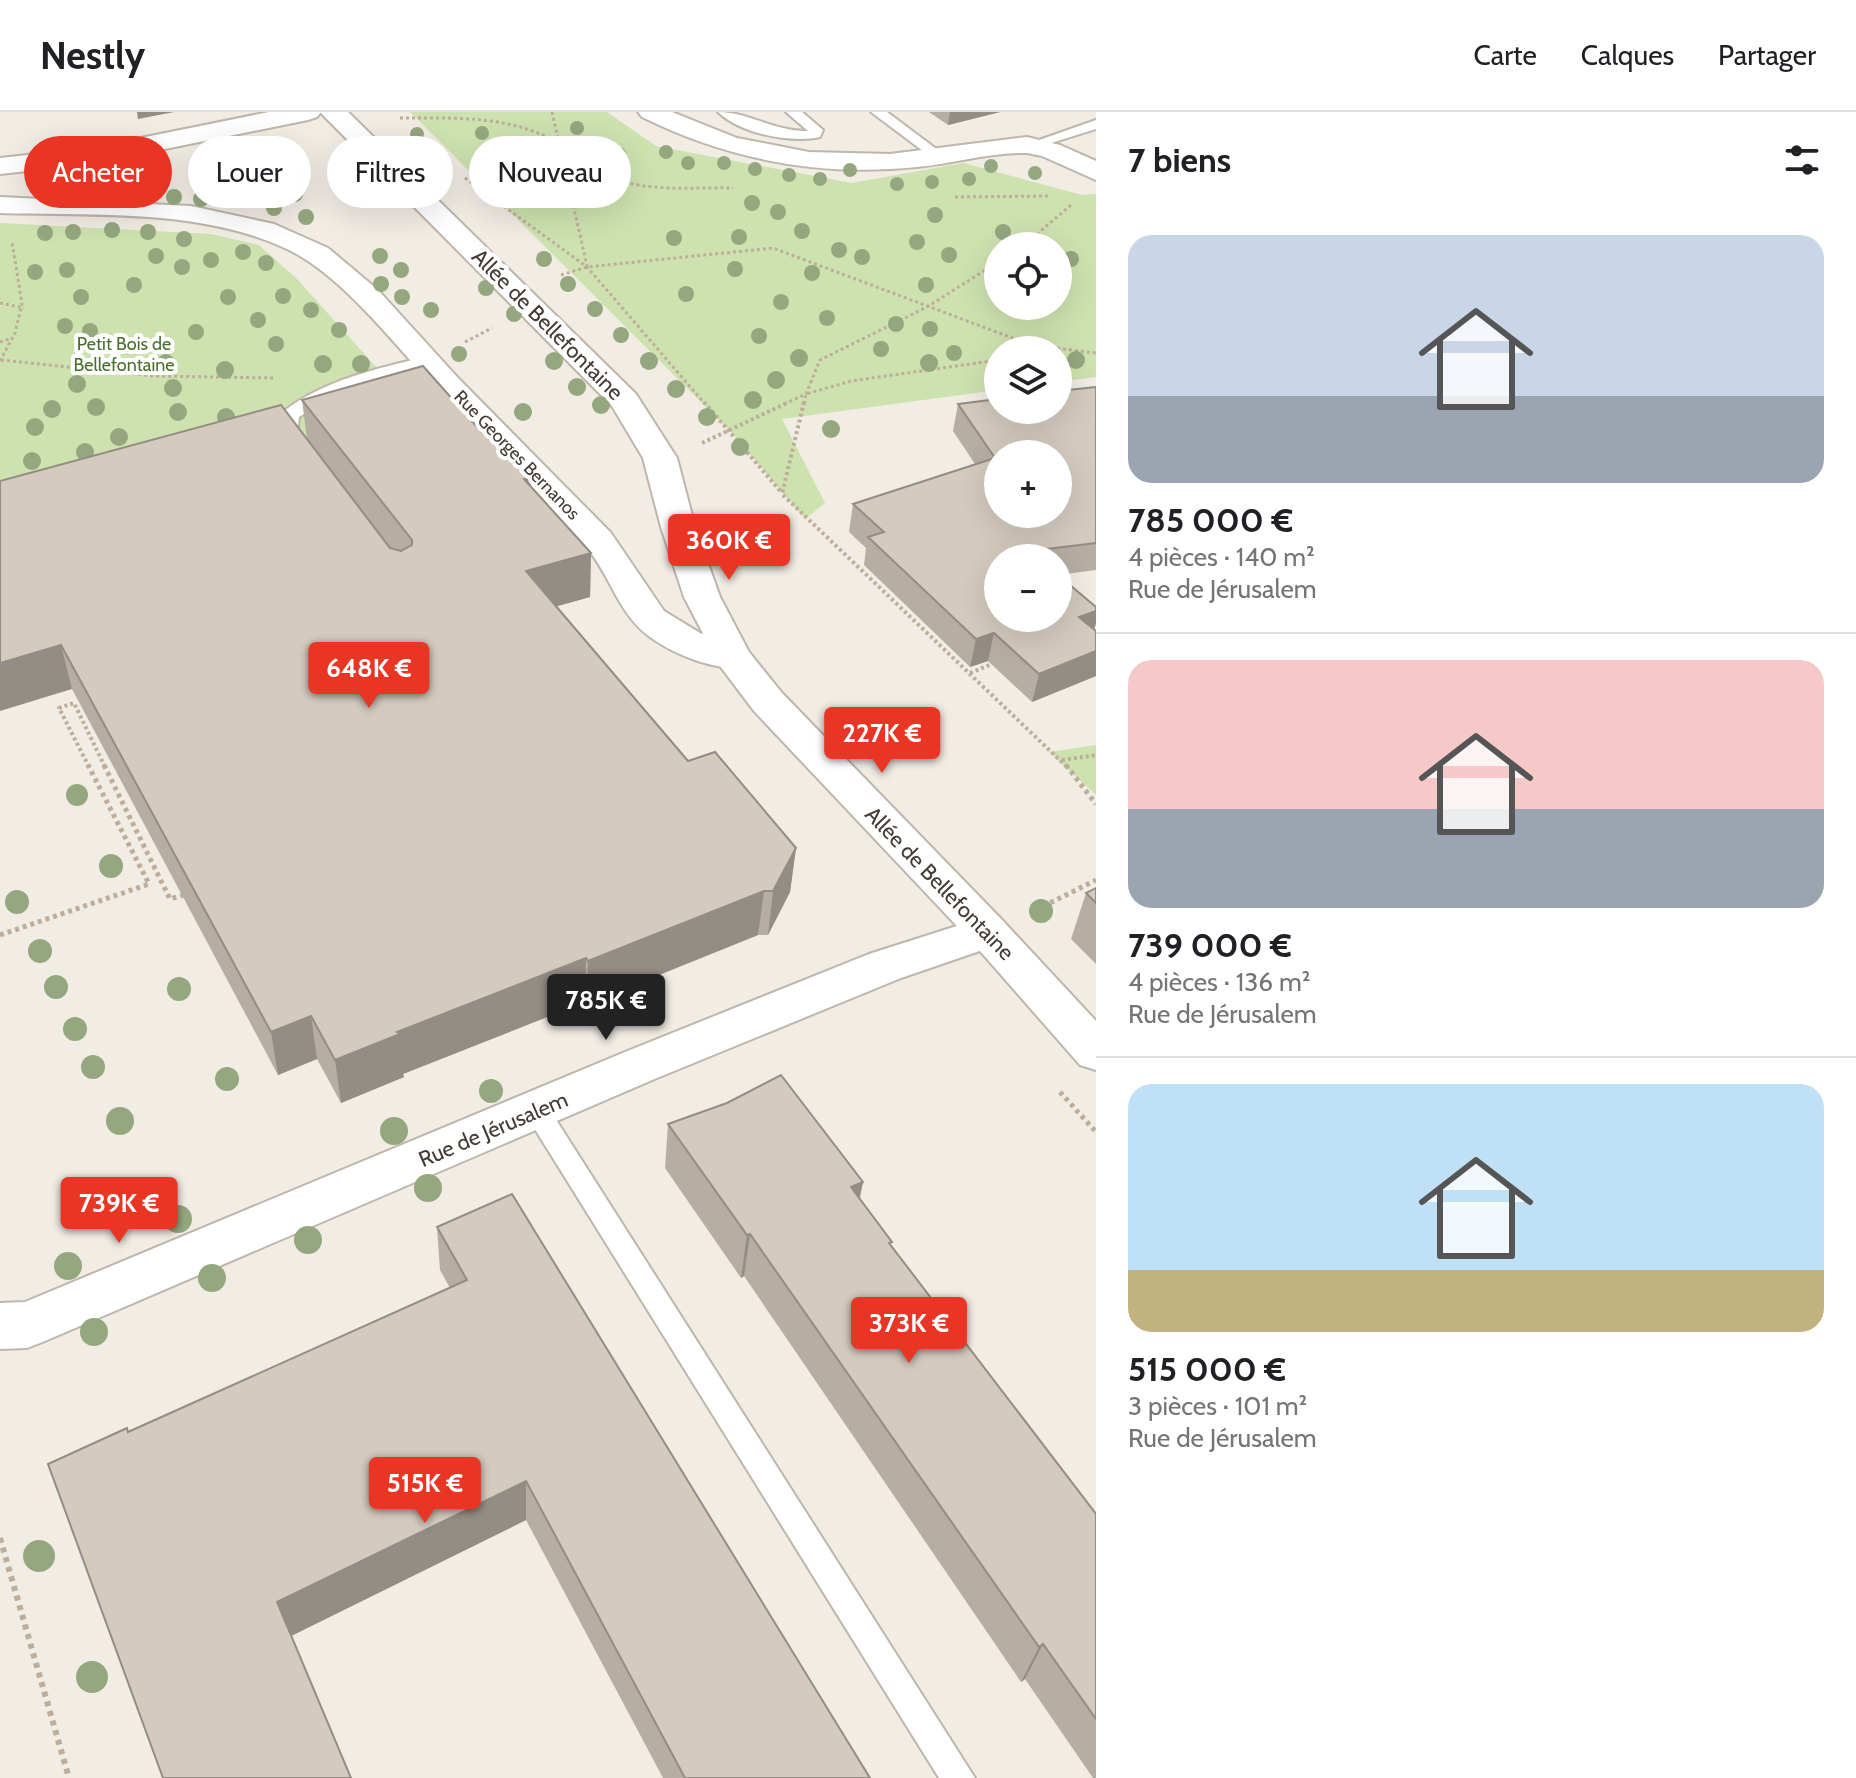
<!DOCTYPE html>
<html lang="fr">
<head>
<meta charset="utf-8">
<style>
  body { margin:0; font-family:Cabin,sans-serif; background:#f6f6f6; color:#202124; height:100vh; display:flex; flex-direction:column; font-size:30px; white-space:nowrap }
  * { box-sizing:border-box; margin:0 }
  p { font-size:26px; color:#757577 }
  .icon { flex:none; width:44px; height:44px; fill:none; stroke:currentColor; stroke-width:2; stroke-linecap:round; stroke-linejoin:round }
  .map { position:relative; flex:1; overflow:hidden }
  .panel { display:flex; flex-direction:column; background:#fff; width:760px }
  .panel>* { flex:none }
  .top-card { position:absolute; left:24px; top:24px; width:760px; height:72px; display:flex; gap:16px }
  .controls { position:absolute; left:984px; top:120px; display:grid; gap:16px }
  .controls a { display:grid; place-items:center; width:88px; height:88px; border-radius:50%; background:#fff; box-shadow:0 8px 32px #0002; font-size:40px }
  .price { position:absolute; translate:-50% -68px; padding:0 18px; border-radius:8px; background:#e93523; color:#fff; font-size:26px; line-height:52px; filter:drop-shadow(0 2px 4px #0008) }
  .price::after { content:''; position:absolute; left:50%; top:48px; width:24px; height:18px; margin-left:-12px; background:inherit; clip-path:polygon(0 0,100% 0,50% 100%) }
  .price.active { background:#222; color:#fff }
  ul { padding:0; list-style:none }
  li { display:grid; align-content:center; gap:16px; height:424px; padding:0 32px }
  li+li { border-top:2px solid #e0e0e0 }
  li span { display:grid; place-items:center; height:248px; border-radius:24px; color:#555 }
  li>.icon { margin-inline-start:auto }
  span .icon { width:144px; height:144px; fill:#fffc; stroke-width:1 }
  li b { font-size:34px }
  h2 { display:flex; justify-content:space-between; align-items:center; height:96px; padding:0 32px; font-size:34px }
  .pill { padding:0 28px; border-radius:36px; background:#fff; box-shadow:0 8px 32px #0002; font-size:28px; line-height:72px }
  .pill.active { background:#e93523; color:#fff }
  header { display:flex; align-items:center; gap:48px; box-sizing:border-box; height:112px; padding:0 40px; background:#fff; border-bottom:2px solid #e0e0e0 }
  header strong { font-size:38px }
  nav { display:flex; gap:44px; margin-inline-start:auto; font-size:28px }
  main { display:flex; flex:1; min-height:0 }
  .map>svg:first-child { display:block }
  .green { fill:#cee2b0; fill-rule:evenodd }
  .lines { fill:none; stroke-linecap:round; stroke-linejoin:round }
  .service-casing { stroke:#beb6ab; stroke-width:4 }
  .minor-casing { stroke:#beb6ab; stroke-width:4 }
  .tertiary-casing { stroke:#beb6ab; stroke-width:4 }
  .path-far3 { stroke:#bcae9a; stroke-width:3; stroke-dasharray:3 3; stroke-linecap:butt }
  .path-far2 { stroke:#bcae9a; stroke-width:4; stroke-dasharray:3 3; stroke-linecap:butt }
  .path-far1 { stroke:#bcae9a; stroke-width:5; stroke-dasharray:4 4; stroke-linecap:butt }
  .path { stroke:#bcae9a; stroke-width:6; stroke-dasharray:5 5; stroke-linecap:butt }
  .service { fill:#fff; fill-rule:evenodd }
  .minor { fill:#fff; fill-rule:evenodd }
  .tertiary { fill:#fff; fill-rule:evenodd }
  .tree { fill:#95a77f }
  .wall { fill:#b6aea3 }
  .shaded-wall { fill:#948d85 }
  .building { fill:#d4cabe; stroke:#948d85; stroke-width:2; fill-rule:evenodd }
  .labels { text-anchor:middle; stroke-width:8; stroke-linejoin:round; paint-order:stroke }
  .far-park-label { font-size:18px; fill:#4a6f2d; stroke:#fff }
  .far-street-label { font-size:18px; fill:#423c35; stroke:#fff }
  .street-label { font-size:22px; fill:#423c35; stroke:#fff }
</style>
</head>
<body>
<header>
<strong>Nestly</strong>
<nav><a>Carte</a><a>Calques</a><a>Partager</a></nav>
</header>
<main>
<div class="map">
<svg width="1096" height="1666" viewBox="0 0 1096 1666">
  <rect width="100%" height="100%" fill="#f1ece4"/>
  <!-- green -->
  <g class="green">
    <path d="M410,0H607L656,34L852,71L963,51L1082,83L1096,82V265L1058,270V238H998V278L782,307L825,391L805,407L731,320ZM998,134H1058V194H998Z"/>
    <path d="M0,111L211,122L259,133L297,167L413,296L0,403Z"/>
    <path d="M1096,633V683L1049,640Z"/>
  </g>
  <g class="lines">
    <!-- service casing -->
    <g class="service-casing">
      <g id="service">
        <path d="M718,0C749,0 775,20 808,19L786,0H802L823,18L820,25L815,26C785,30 740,21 718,0Z"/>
        <path d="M871,0H887L947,45L945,48H935Z"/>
        <path d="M1096,8V17L1032,37L1025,33Z"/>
        <path d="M425,245L434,250L431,254L343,279L299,305L297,322L306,335L303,339H291L279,322L284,299C325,268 375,257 425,245Z"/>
        <path d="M537,989L546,992L975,1666H939L528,1006L524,999L528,992Z"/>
      </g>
    </g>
    <!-- minor casing -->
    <g class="minor-casing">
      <g id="minor">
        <path d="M269,0H321L317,5L308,8L91,52L0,62V46L91,36Z"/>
        <path d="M638,0H672L737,26L809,40L890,42L1027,25L1060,33L1096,49V68L1042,44L1027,41C990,40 953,52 917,55C820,65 729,48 642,5Z"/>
        <path d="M0,85L191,94L274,112L328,136L378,178L458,266L611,421L664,499L700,521L746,536L752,545L746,554C719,561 673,542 650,525C620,503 612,469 591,441C580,425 563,411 550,397C520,366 490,336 461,305C412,255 349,166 287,137C200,96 94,104 0,101Z"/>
        <path d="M988,804L1003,809L1010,820L1003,831L901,866L657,966L45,1229L27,1236L0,1237V1191L25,1190L625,940L869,842Z"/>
      </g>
    </g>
    <!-- tertiary casing -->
    <g class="tertiary-casing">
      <path id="tertiary" d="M320,0H348L636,282L677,346L695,415L720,485L749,540L782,581L1003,809L1096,909V958L1080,953L973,831L754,599L720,554L684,485L661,415L643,346L612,294Z"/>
    </g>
    <!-- path-far3 -->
    <g class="path-far3">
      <path d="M552,0L587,154"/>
      <path d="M400,6C453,6 507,3 555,29C577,41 594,60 618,68C654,80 695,75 733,76"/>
      <path d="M465,66L587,155L705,292"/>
      <path d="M955,85L1049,84"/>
      <path d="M1023,134L1071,93"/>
      <path d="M561,163L587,155L773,136L1031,233L1096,241"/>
      <path d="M0,191L24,196"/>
      <path d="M0,230L12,226"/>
      <path d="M465,230L492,216"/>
      <path d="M1,248L153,264L275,266"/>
      <path d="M0,249L15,221L22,192L12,130"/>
      <path d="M784,292L806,282L820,248L927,195L998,150"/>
      <path d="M804,292L806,282L851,269L998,248"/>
    </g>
    <!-- path-far2 -->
    <g class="path-far2">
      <path d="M704,290L782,381"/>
      <path d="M804,290L782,382L1067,655"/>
      <path d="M702,331L789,290"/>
      <path d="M970,561L992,552"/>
      <path d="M1062,648L1096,643"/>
      <path d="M89,655L59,596L74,591L105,655"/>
    </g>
    <!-- path-far1 -->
    <g class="path-far1">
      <path d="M104,653L170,787L187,782"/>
      <path d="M1066,653L1096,692"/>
      <path d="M1036,798L1096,768"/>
      <path d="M0,823L149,772L88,653"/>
      <path d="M1060,980L1096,1020"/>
    </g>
    <!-- path -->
    <path class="path" d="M0,1426L69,1666"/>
    <!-- service -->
    <use href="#service" class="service"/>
    <!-- minor -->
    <use href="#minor" class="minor"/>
    <!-- tertiary -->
    <use href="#tertiary" class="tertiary"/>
  </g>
  <!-- trees -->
  <g class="tree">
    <circle cx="577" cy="16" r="7"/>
    <circle cx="482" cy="21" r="7"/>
    <circle cx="417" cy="22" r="7"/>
    <circle cx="506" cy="35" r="7"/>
    <circle cx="568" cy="39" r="7"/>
    <circle cx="593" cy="39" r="7"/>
    <circle cx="666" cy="40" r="7"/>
    <circle cx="432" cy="41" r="7"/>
    <circle cx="354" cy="42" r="7"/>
    <circle cx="619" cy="42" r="7"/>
    <circle cx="688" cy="51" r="7"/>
    <circle cx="724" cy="51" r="7"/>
    <circle cx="991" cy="54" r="7"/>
    <circle cx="755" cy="57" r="7"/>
    <circle cx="282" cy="58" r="7"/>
    <circle cx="850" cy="58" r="7"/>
    <circle cx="1035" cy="61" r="7"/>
    <circle cx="376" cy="62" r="7"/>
    <circle cx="789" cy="63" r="7"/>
    <circle cx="154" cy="67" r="7"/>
    <circle cx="820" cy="67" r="7"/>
    <circle cx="969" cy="67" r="7"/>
    <circle cx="259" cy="70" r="7"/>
    <circle cx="932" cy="70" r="7"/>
    <circle cx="897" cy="72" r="7"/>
    <circle cx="295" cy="82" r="8"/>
    <circle cx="96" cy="83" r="8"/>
    <circle cx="130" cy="83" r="8"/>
    <circle cx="53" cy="84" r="8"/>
    <circle cx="174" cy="85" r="8"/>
    <circle cx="201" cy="87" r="8"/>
    <circle cx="227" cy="88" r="8"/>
    <circle cx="752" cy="91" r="8"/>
    <circle cx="274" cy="96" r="8"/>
    <circle cx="778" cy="100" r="8"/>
    <circle cx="935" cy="103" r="8"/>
    <circle cx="306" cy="105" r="8"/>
    <circle cx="112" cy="118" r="8"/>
    <circle cx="802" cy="119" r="8"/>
    <circle cx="73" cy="120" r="8"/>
    <circle cx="148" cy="120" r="8"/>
    <circle cx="1003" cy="120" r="8"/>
    <circle cx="45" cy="121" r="8"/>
    <circle cx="739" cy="125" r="8"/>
    <circle cx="674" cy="126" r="8"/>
    <circle cx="184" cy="127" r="8"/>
    <circle cx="917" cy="130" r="8"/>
    <circle cx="839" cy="138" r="8"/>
    <circle cx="243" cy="140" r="8"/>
    <circle cx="949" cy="143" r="8"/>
    <circle cx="156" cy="144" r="8"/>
    <circle cx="380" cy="144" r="8"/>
    <circle cx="862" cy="145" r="8"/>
    <circle cx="544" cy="147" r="8"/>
    <circle cx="1071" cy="147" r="8"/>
    <circle cx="211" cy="148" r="8"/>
    <circle cx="266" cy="151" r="8"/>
    <circle cx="182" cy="155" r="8"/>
    <circle cx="735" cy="157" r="8"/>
    <circle cx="67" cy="158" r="8"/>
    <circle cx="401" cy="158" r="8"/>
    <circle cx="35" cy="160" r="8"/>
    <circle cx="812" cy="161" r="8"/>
    <circle cx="381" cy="172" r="8"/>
    <circle cx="568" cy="172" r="8"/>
    <circle cx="134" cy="173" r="8"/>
    <circle cx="926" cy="173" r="8"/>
    <circle cx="486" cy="176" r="8"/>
    <circle cx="686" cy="182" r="8"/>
    <circle cx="283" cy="184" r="8"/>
    <circle cx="81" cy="185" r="8"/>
    <circle cx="228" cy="185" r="8"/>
    <circle cx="402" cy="185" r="8"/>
    <circle cx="781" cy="190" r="8"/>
    <circle cx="595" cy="197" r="8"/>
    <circle cx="311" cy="198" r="8"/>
    <circle cx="431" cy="198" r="8"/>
    <circle cx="514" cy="202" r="8"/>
    <circle cx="827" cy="206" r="8"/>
    <circle cx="258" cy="208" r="8"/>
    <circle cx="896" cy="212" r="8"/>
    <circle cx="65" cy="214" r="8"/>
    <circle cx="930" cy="217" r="8"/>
    <circle cx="339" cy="218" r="8"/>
    <circle cx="90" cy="219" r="8"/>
    <circle cx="196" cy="220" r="8"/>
    <circle cx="621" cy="223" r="8"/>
    <circle cx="759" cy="224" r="8"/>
    <circle cx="276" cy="232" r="8"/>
    <circle cx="881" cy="237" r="8"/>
    <circle cx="954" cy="241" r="8"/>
    <circle cx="459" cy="242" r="8"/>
    <circle cx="799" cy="246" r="9"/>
    <circle cx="1076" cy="248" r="9"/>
    <circle cx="554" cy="249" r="9"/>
    <circle cx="649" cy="249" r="9"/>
    <circle cx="166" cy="251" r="9"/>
    <circle cx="929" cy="251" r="9"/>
    <circle cx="323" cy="252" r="9"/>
    <circle cx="361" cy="252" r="9"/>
    <circle cx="225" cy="258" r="9"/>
    <circle cx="776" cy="268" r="9"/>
    <circle cx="77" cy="272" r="9"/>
    <circle cx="577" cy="275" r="9"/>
    <circle cx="173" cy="276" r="9"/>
    <circle cx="676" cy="277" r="9"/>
    <circle cx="753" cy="288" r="9"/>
    <circle cx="601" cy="293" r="9"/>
    <circle cx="96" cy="295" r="9"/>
    <circle cx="52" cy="297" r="9"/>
    <circle cx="178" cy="300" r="9"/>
    <circle cx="523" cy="300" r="9"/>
    <circle cx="226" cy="305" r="9"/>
    <circle cx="707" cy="305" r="9"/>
    <circle cx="35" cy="315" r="9"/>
    <circle cx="831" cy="317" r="9"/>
    <circle cx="119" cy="325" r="9"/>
    <circle cx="740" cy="335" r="9"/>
    <circle cx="85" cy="340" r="9"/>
    <circle cx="32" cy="349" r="9"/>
    <circle cx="77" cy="683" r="11"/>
    <circle cx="111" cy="754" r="12"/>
    <circle cx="17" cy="790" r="12"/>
    <circle cx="1041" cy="799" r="12"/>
    <circle cx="40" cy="839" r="12"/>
    <circle cx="56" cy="875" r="12"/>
    <circle cx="179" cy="877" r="12"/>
    <circle cx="75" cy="917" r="12"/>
    <circle cx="93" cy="955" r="12"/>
    <circle cx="227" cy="967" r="12"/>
    <circle cx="491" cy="979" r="12"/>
    <circle cx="120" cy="1009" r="14"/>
    <circle cx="394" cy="1019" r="14"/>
    <circle cx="428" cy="1076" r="14"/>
    <circle cx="178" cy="1107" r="14"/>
    <circle cx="308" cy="1128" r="14"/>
    <circle cx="68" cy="1154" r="14"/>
    <circle cx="212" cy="1166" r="14"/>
    <circle cx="94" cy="1220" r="14"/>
    <circle cx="39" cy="1444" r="16"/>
    <circle cx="92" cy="1565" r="16"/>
  </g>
  <!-- wall -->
  <g class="wall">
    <path d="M929,0H1000L948,13Z"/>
    <path d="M1096,275V458L1058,463V446H998L1096,511L1094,518L1096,519V564L1032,590L988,549L970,555L864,453L866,436L849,420L853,392L975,352L953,319L958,292Z"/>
    <path d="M302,288L478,316L531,364V374L591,441L590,485L556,494L688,649L796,736L790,780L768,823H758L587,892L585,890L403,962L404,965L341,991L317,947L278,963L72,577L0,369L307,327Z"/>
    <path d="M1096,776V852L1071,827L1086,781Z"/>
    <path d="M668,1012L863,1070L860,1086L891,1134L1096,1402V1666H1093L1025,1567L1021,1570L744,1164L741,1166L665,1056Z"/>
    <path d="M437,1115L870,1666H663L526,1408L291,1524L163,1666L128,1320L450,1176L440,1158Z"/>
  </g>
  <!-- shaded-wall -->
  <g class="shaded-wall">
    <path d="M137,0H174L138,7Z"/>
    <path d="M950,0H1000L948,13Z"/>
    <path d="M531,364V408L524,367Z"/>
    <path d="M591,441L590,485L526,503V459Z"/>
    <path d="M1096,499V511L1092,526L1079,505Z"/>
    <path d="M994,521L988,549L970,555L976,527Z"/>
    <path d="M61,533L72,577L0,599V551Z"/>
    <path d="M1096,539V564L1032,590L1039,562Z"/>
    <path d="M796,736L790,780L768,823L773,779Z"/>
    <path d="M764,779L758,823L587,892L588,849Z"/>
    <path d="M586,846L585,890L403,962L404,965L341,991L335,948L397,920Z"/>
    <path d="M311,904L317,947L278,963L271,920Z"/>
    <path d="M863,1070L853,1113L851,1075Z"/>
    <path d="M750,1122L744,1164L741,1166L747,1123Z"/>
    <path d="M526,1369V1408L287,1526L277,1490Z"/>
    <path d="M1043,1532L1025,1567L1021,1570L1039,1535Z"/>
  </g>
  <!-- building -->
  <g class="building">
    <path d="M423,254L478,316L486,315L531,364L524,367L591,441L526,459L688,649L715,640L796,736L773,779H764L588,849L586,846L397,920L400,922L335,948L311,904L271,920L61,533L0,551V369L281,293L390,436L401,439L412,433V428L302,288Z"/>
    <path d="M1096,275V431L1030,439L1038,446H998V506H1058V463L1096,495V499L1079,505L1096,519V539L1039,562L994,521L976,527L868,425L884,420L853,392L995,346L958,292L998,287V298H1058V279ZM998,342H1058V402H998Z"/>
    <path d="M1096,776V791L1086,781Z"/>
    <path d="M781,963L863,1070L851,1075L892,1130L889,1131L1096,1402V1607L1043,1532L1039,1535L750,1122L747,1123L668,1012L727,991Z"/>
    <path d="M512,1082L870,1666H685L526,1369L277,1490L351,1666H163L48,1352L127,1316L128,1320L467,1168L437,1115Z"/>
  </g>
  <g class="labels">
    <!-- far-park labels -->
    <g class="far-park-label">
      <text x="124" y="238">Petit Bois de<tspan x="124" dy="21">Bellefontaine</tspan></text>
    </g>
    <!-- far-street labels -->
    <g class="far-street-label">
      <text transform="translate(517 343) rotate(46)" y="6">Rue Georges Bernanos</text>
    </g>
    <!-- street labels -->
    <g class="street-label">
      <text transform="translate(548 212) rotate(45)" y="8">Allée de Bellefontaine</text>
      <text transform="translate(940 771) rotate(46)" y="8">Allée de Bellefontaine</text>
      <text transform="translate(493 1017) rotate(-23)" y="8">Rue de Jérusalem</text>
    </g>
  </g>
</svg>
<div class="controls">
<a><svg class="icon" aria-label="locate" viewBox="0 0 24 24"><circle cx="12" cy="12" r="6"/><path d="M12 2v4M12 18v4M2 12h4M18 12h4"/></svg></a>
<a><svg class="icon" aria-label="layers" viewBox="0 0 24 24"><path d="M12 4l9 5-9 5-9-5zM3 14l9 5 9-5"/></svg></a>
<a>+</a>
<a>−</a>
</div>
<b class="price" style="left:729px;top:470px">360K €</b>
<b class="price" style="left:369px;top:598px">648K €</b>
<b class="price" style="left:882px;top:663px">227K €</b>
<b class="price active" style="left:606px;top:930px">785K €</b>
<b class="price" style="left:119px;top:1133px">739K €</b>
<b class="price" style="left:909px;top:1253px">373K €</b>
<b class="price" style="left:425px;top:1413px">515K €</b>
<div class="top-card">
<a class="pill active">Acheter</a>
<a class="pill">Louer</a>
<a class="pill">Filtres</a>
<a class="pill">Nouveau</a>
</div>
</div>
<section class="panel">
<h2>7 biens<svg class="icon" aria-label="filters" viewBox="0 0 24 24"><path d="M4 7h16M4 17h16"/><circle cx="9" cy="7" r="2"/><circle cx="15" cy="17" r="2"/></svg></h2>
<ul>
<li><span style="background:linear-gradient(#c9d6e8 65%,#9aa5b1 0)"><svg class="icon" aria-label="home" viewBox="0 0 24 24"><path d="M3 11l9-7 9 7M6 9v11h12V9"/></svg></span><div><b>785 000 €</b><p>4 pièces · 140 m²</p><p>Rue de Jérusalem</p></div></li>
<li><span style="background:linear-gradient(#f6c9c9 60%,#9aa5b1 0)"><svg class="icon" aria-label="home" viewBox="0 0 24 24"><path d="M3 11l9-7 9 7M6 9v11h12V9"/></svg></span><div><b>739 000 €</b><p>4 pièces · 136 m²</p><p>Rue de Jérusalem</p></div></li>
<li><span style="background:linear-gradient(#bfe0f5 75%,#c2b280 0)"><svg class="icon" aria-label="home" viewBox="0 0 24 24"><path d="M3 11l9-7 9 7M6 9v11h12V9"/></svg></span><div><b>515 000 €</b><p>3 pièces · 101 m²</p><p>Rue de Jérusalem</p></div></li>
</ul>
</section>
</main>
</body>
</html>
